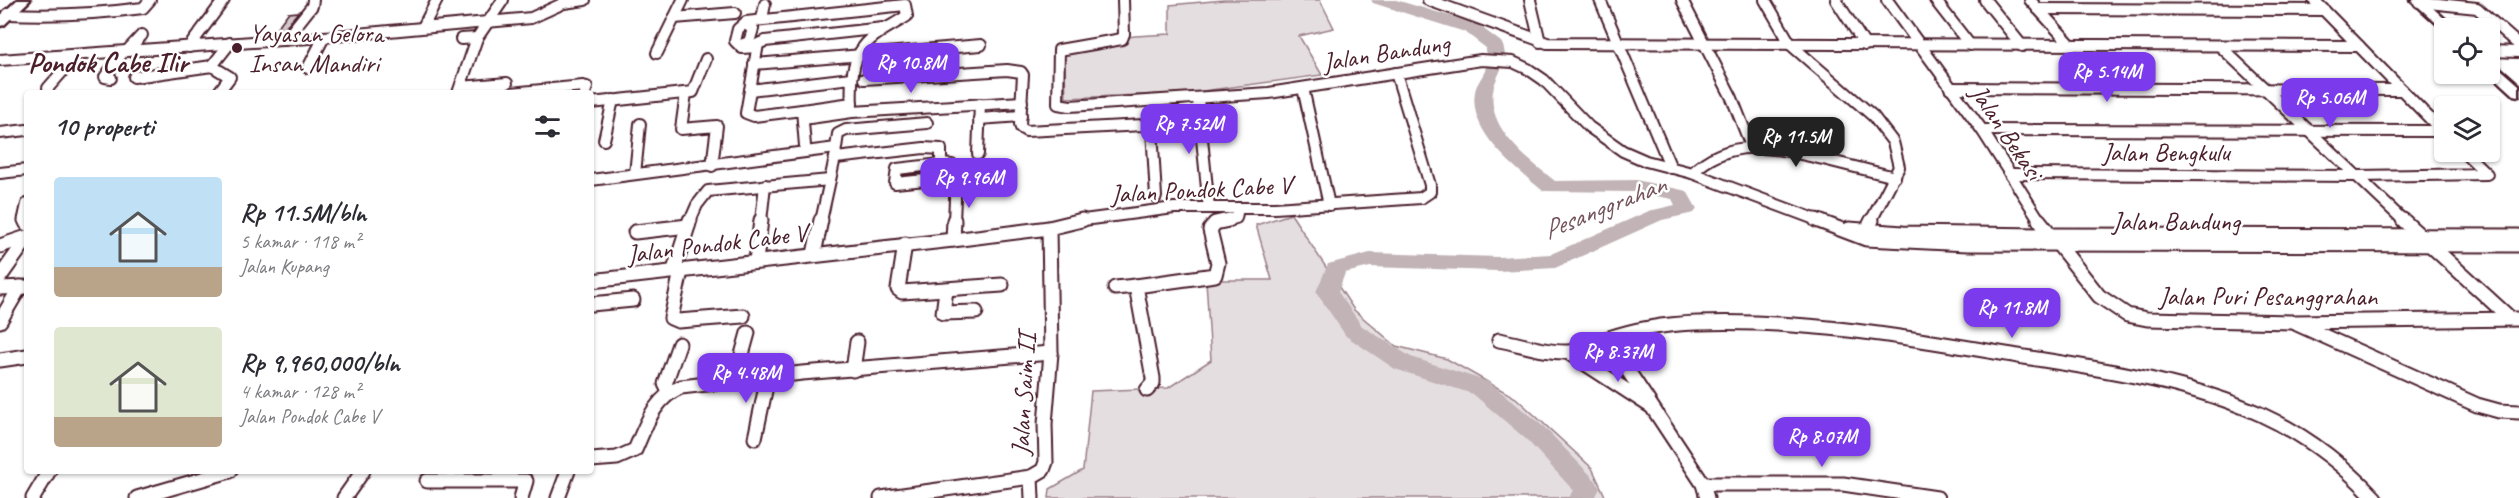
<!DOCTYPE html>
<html lang="id">
<head>
<meta charset="utf-8">
<style>
  body { margin:0; font-family:Caveat,sans-serif; background:#f7f7f7; color:#2b2b33; height:100vh; display:flex; flex-direction:column; font-size:22px; white-space:nowrap }
  * { box-sizing:border-box; margin:0 }
  p { font-size:20px; color:#7c7c81 }
  .icon { flex:none; width:33px; height:33px; fill:none; stroke:currentColor; stroke-width:2; stroke-linecap:round; stroke-linejoin:round }
  .map { position:relative; flex:1; overflow:hidden }
  .drawer { position:absolute; left:24px; top:90px; width:570px; height:384px; display:flex; flex-direction:column; background:#fff; border-radius:6px; box-shadow:0 2px 4px #0004 }
  .drawer>* { flex:none }
  .buttons { position:absolute; left:2434px; top:18px; display:grid; gap:12px }
  .buttons a { display:grid; place-items:center; width:66px; height:66px; border-radius:6px; background:#fff; box-shadow:0 2px 4px #0004; font-size:30px }
  .price { position:absolute; translate:-50% -51px; padding:0 14px; border-radius:12px; background:#7c3aed; color:#fff; font-size:20px; line-height:39px; filter:drop-shadow(0 2px 3px #0008) }
  .price::after { content:''; position:absolute; left:50%; top:36px; width:18px; height:14px; margin-left:-9px; background:inherit; clip-path:polygon(0 0,100% 0,50% 100%) }
  .price.active { background:#222; color:#fff }
  ul { padding:0; list-style:none }
  li { display:flex; align-items:center; gap:18px; height:150px; padding:0 30px }
  li span { display:grid; place-items:center; flex:none; width:168px; height:120px; border-radius:6px; color:#555 }
  li>.icon { margin-inline-start:auto }
  span .icon { width:72px; height:72px; fill:#fffc; stroke-width:1 }
  li b { font-size:26px }
  h2 { display:flex; justify-content:space-between; align-items:center; height:72px; padding:0 30px; font-size:26px }
  .map>svg:first-child { display:block }
  .green { fill:#e5dee0; stroke:#987e86; stroke-width:1.5 }
  .lines { fill:none; stroke-linecap:round; stroke-linejoin:round }
  .river { fill:#c1b3b6; fill-rule:evenodd }
  .building { fill:#d2c7cb; stroke:#4a1f2b; stroke-width:1.5 }
  .minor-far1-casing { stroke:#4a1f2b; stroke-width:14 }
  .minor-casing { stroke:#4a1f2b; stroke-width:17 }
  .major-casing { stroke:#4a1f2b; stroke-width:5 }
  .minor-far1 { stroke:#fff; stroke-width:10 }
  .minor { stroke:#fff; stroke-width:13 }
  .major { fill:#fff; fill-rule:evenodd }
  .poi-dot { fill:#4a1f2b; stroke:#fff; stroke-width:2 }
  .labels { text-anchor:middle; stroke-width:5; stroke-linejoin:round; paint-order:stroke }
  .poi-label { font-size:26px; fill:#4a1f2b; stroke:#fff; text-anchor:start }
  .street-label { font-size:26px; fill:#4a1f2b; stroke:#fff }
  .water-label { font-size:27px; font-style:italic; fill:#74535c; stroke:#fff }
  .quarter-label { font-size:28px; font-weight:bold; fill:#4a1f2b; stroke:#fff }
</style>
</head>
<body>
<div class="map">
<svg width="2519" height="498" viewBox="0 0 2519 498">
  <rect width="100%" height="100%" fill="#fff"/>
  <filter id="ink" filterUnits="userSpaceOnUse"><feTurbulence type="fractalNoise" baseFrequency=".0167" numOctaves="2"/><feDisplacementMap in="SourceGraphic" scale="12" xChannelSelector="R" yChannelSelector="G"/><feConvolveMatrix kernelMatrix="1 2 1 2 8 2 1 2 1" color-interpolation-filters="sRGB"/></filter>
  <g filter="url(#ink)">
    <!-- green -->
    <g class="green">
      <path d="M1224,0H1320L1334,28L1299,36L1322,75L1188,93L1066,98L1064,46L1135,36L1170,34V5Z"/>
      <path d="M1291,214L1354,310L1396,346L1447,359L1516,398L1592,468L1606,498H1049L1050,489L1083,470L1091,391L1168,388L1211,360L1206,280H1272L1256,225Z"/>
    </g>
    <g class="lines">
      <!-- river -->
      <path class="river" d="M1371,0H1396L1477,24L1501,42C1512,60 1495,75 1493,91C1487,130 1529,160 1555,181L1636,180L1687,191L1697,209L1694,213L1662,220L1555,268L1498,271L1370,267L1345,273L1338,292L1362,326L1411,357L1489,382L1545,428L1596,481L1600,488L1595,498H1569L1573,490L1527,440L1473,394L1395,369L1346,336L1316,292L1328,264L1370,253L1498,257L1551,254L1649,211L1675,205L1672,199L1636,192L1543,191C1516,168 1468,133 1475,92C1476,84 1482,78 1485,71C1487,63 1486,55 1486,48L1465,32L1373,3Z"/>
    </g>
    <!-- building -->
    <path class="building" d="M298,12L281,33H273L288,13Z"/>
    <g class="lines">
      <!-- minor-far1 casing -->
      <g class="minor-far1-casing">
        <g id="minor-far1">
          <path d="M1123,0L1124,34L1122,39L1059,50L1058,104L1070,106L1269,93L1481,60L1513,62L1528,69L1544,80L1589,127L1623,151L1646,161L1692,173L1820,221"/>
          <path d="M1428,0L1547,43L2359,46"/>
          <path d="M1530,0L1540,42"/>
          <path d="M1600,0L1671,168"/>
          <path d="M1682,0L1732,98L1751,146"/>
          <path d="M1765,0L1791,45L1873,116L1893,142L1899,167L1871,221"/>
          <path d="M1836,0L1865,45"/>
          <path d="M1887,0L1982,130L2040,221"/>
          <path d="M1935,0L1970,45"/>
          <path d="M1985,0L2022,46"/>
          <path d="M2030,0L2072,46"/>
          <path d="M2314,0L2444,133"/>
          <path d="M2419,2L2477,8L2519,45"/>
          <path d="M2038,9L2324,10"/>
          <path d="M8,14C54,16 97,14 143,8L150,0"/>
          <path d="M674,18L735,13"/>
          <path d="M762,19L765,4"/>
          <path d="M423,27L437,0"/>
          <path d="M461,39L477,38"/>
          <path d="M285,40L312,6L313,0"/>
          <path d="M741,45L749,42L753,29L745,24"/>
          <path d="M189,47L224,0"/>
          <path d="M757,47L742,48L735,41L738,29L746,22L905,5L907,16C898,22 888,27 879,33C849,52 851,80 852,112"/>
          <path d="M2221,47L2404,221"/>
          <path d="M127,51L142,35"/>
          <path d="M2490,51L2519,52"/>
          <path d="M657,53L683,0"/>
          <path d="M0,60L324,37L531,18L564,3L585,0"/>
          <path d="M754,64L981,45"/>
          <path d="M308,68L324,37"/>
          <path d="M134,77L212,66"/>
          <path d="M111,78L105,77L123,52"/>
          <path d="M864,79L1007,70L1021,72L1023,75L1020,124L1021,128L1026,131L1144,125L1152,129L1156,197"/>
          <path d="M461,87L507,83"/>
          <path d="M48,88L70,63L56,64"/>
          <path d="M1303,88L1329,205"/>
          <path d="M1950,88L2402,90"/>
          <path d="M750,90L851,78"/>
          <path d="M218,93L230,77L212,66L230,43"/>
          <path d="M458,93L477,38L503,0"/>
          <path d="M511,93L583,86L587,87L585,93"/>
          <path d="M686,93L681,129L717,126L712,166"/>
          <path d="M1198,99L1209,208"/>
          <path d="M591,103L693,92L706,59"/>
          <path d="M802,110L852,103"/>
          <path d="M803,119L852,112L1022,102"/>
          <path d="M979,119L1021,116"/>
          <path d="M1144,125L1173,112L1199,109"/>
          <path d="M1982,130L2442,131"/>
          <path d="M0,133L27,130"/>
          <path d="M604,140L613,100"/>
          <path d="M805,146L802,110L754,116L746,113L758,44L765,41L883,28"/>
          <path d="M978,154L980,104"/>
          <path d="M836,158L924,148L941,149V164L897,169L895,183L1008,172"/>
          <path d="M941,164L952,165L953,177"/>
          <path d="M0,173L27,170"/>
          <path d="M1692,173C1731,135 1776,148 1823,159C1847,165 1871,171 1895,177"/>
          <path d="M635,174L640,124"/>
          <path d="M2010,174L2358,176L2487,174L2464,152"/>
          <path d="M591,180L836,148L838,134L846,130L927,123"/>
          <path d="M26,221L24,218L27,204"/>
          <path d="M690,221L697,205L708,191L830,180"/>
          <path d="M761,221L765,185"/>
          <path d="M821,221L836,153"/>
          <path d="M954,221L956,177"/>
          <path d="M1076,221L1174,208H1275L1421,198L1430,192V185L1396,73"/>
          <path d="M1221,221L1236,218L1238,208"/>
        </g>
      </g>
      <!-- minor casing -->
      <g class="minor-casing">
        <g id="minor">
          <path d="M25,220L27,224"/>
          <path d="M690,220L675,267L681,271L671,318L678,321L743,316"/>
          <path d="M1816,220L1866,239L1968,244L2519,245"/>
          <path d="M2039,220L2099,296L2127,315L2147,319L2294,322L2519,319"/>
          <path d="M2403,220L2510,318"/>
          <path d="M1849,229L1903,233L2049,235L2519,236"/>
          <path d="M635,232L688,226"/>
          <path d="M1864,236L1872,220"/>
          <path d="M953,240L954,220"/>
          <path d="M905,244L898,289L902,292L1002,285"/>
          <path d="M0,246L27,237"/>
          <path d="M814,254L821,220"/>
          <path d="M756,261L761,220"/>
          <path d="M0,277L27,239"/>
          <path d="M591,281L953,240L1049,228L1082,220"/>
          <path d="M0,288L26,287"/>
          <path d="M1115,288L1136,286"/>
          <path d="M946,290L943,313L976,312"/>
          <path d="M591,304L633,300"/>
          <path d="M0,321L20,287"/>
          <path d="M2297,324L2477,405L2499,411L2519,412"/>
          <path d="M1607,339L1703,484L1707,498"/>
          <path d="M1499,340C1521,344 1545,353 1567,352C1581,352 1594,343 1606,339C1635,329 1667,324 1697,323C1805,319 1912,338 2018,356C2099,369 2184,380 2260,414C2304,434 2342,463 2375,498"/>
          <path d="M1569,353L1649,405"/>
          <path d="M0,360L27,356"/>
          <path d="M853,370L857,342"/>
          <path d="M735,380L748,333"/>
          <path d="M1147,390L1153,383V378L1136,286L1215,275L1218,263L1210,230L1215,223L1229,220"/>
          <path d="M669,391L665,384L679,344"/>
          <path d="M755,438L768,377"/>
          <path d="M591,460L617,458L635,450C646,425 654,398 681,387L802,373L1051,353"/>
          <path d="M1031,477L1032,498"/>
          <path d="M427,481H526L521,498"/>
          <path d="M1703,484H1843L1937,498"/>
          <path d="M33,498L49,471"/>
          <path d="M137,498L230,471"/>
          <path d="M344,498L363,471"/>
          <path d="M558,498L568,471"/>
          <path d="M881,498L1031,477L1043,470L1046,462L1045,424L1051,353L1049,228"/>
        </g>
      </g>
      <!-- major casing -->
      <g class="major-casing">
        <g id="major">
          <path d="M17,0H30L4,25L0,26V16Z"/>
          <path d="M2411,0H2424L2455,28H2445V31Z"/>
          <path d="M2490,62L2494,63L2519,85V96L2514,95L2490,73Z"/>
        </g>
      </g>
      <!-- minor-far1 -->
      <use href="#minor-far1" class="minor-far1"/>
      <!-- minor -->
      <use href="#minor" class="minor"/>
      <!-- major -->
      <use href="#major" class="major"/>
    </g>
  </g>
  <!-- markers -->
  <circle class="poi-dot" cx="237" cy="48" r="6"/>
  <g class="labels">
    <!-- poi labels -->
    <g class="poi-label">
      <text x="249" y="42">Yayasan Gelora<tspan x="249" dy="30">Insan Mandiri</tspan></text>
    </g>
    <!-- street labels -->
    <g class="street-label">
      <text transform="translate(1386 52) rotate(-9)" y="9">Jalan Bandung</text>
      <text transform="translate(2007 132) rotate(56)" y="9">Jalan Bekasi</text>
      <text x="2166" y="161">Jalan Bengkulu</text>
      <text transform="translate(1201 189) rotate(-3)" y="9">Jalan Pondok Cabe V</text>
      <text x="2176" y="230">Jalan Bandung</text>
      <text transform="translate(717 243) rotate(-7)" y="9">Jalan Pondok Cabe V</text>
      <text x="2268" y="305">Jalan Puri Pesanggrahan</text>
      <text transform="translate(1023 394) rotate(-87)" y="9">Jalan Saim II</text>
    </g>
    <!-- water labels -->
    <g class="water-label">
      <text transform="translate(1604 207) rotate(-22)" y="9">Pesanggrahan</text>
    </g>
    <!-- quarter labels -->
    <g class="quarter-label">
      <text x="108" y="72">Pondok Cabe Ilir</text>
    </g>
  </g>
</svg>
<div class="buttons">
<a><svg class="icon" aria-label="locate" viewBox="0 0 24 24"><circle cx="12" cy="12" r="6"/><path d="M12 2v4M12 18v4M2 12h4M18 12h4"/></svg></a>
<a><svg class="icon" aria-label="layers" viewBox="0 0 24 24"><path d="M12 4l9 5-9 5-9-5zM3 14l9 5 9-5"/></svg></a>
</div>
<b class="price" style="left:911px;top:94px">Rp 10.8M</b>
<b class="price" style="left:2107px;top:103px">Rp 5.14M</b>
<b class="price" style="left:2330px;top:129px">Rp 5.06M</b>
<b class="price" style="left:1189px;top:155px">Rp 7.52M</b>
<b class="price active" style="left:1796px;top:168px">Rp 11.5M</b>
<b class="price" style="left:969px;top:209px">Rp 9.96M</b>
<b class="price" style="left:2012px;top:339px">Rp 11.8M</b>
<b class="price" style="left:1618px;top:383px">Rp 8.37M</b>
<b class="price" style="left:746px;top:404px">Rp 4.48M</b>
<b class="price" style="left:1822px;top:468px">Rp 8.07M</b>
<section class="drawer">
<h2>10 properti<svg class="icon" aria-label="filters" viewBox="0 0 24 24"><path d="M4 7h16M4 17h16"/><circle cx="9" cy="7" r="2"/><circle cx="15" cy="17" r="2"/></svg></h2>
<ul>
<li><span style="background:linear-gradient(#bfe0f5 75%,#b9a48a 0)"><svg class="icon" aria-label="home" viewBox="0 0 24 24"><path d="M3 11l9-7 9 7M6 9v11h12V9"/></svg></span><div><b>Rp 11.5M/bln</b><p>5 kamar · 118 m²</p><p>Jalan Kupang</p></div></li>
<li><span style="background:linear-gradient(#dfe7d0 75%,#b9a48a 0)"><svg class="icon" aria-label="home" viewBox="0 0 24 24"><path d="M3 11l9-7 9 7M6 9v11h12V9"/></svg></span><div><b>Rp 9,960,000/bln</b><p>4 kamar · 128 m²</p><p>Jalan Pondok Cabe V</p></div></li>
</ul>
</section>
</div>
</body>
</html>
